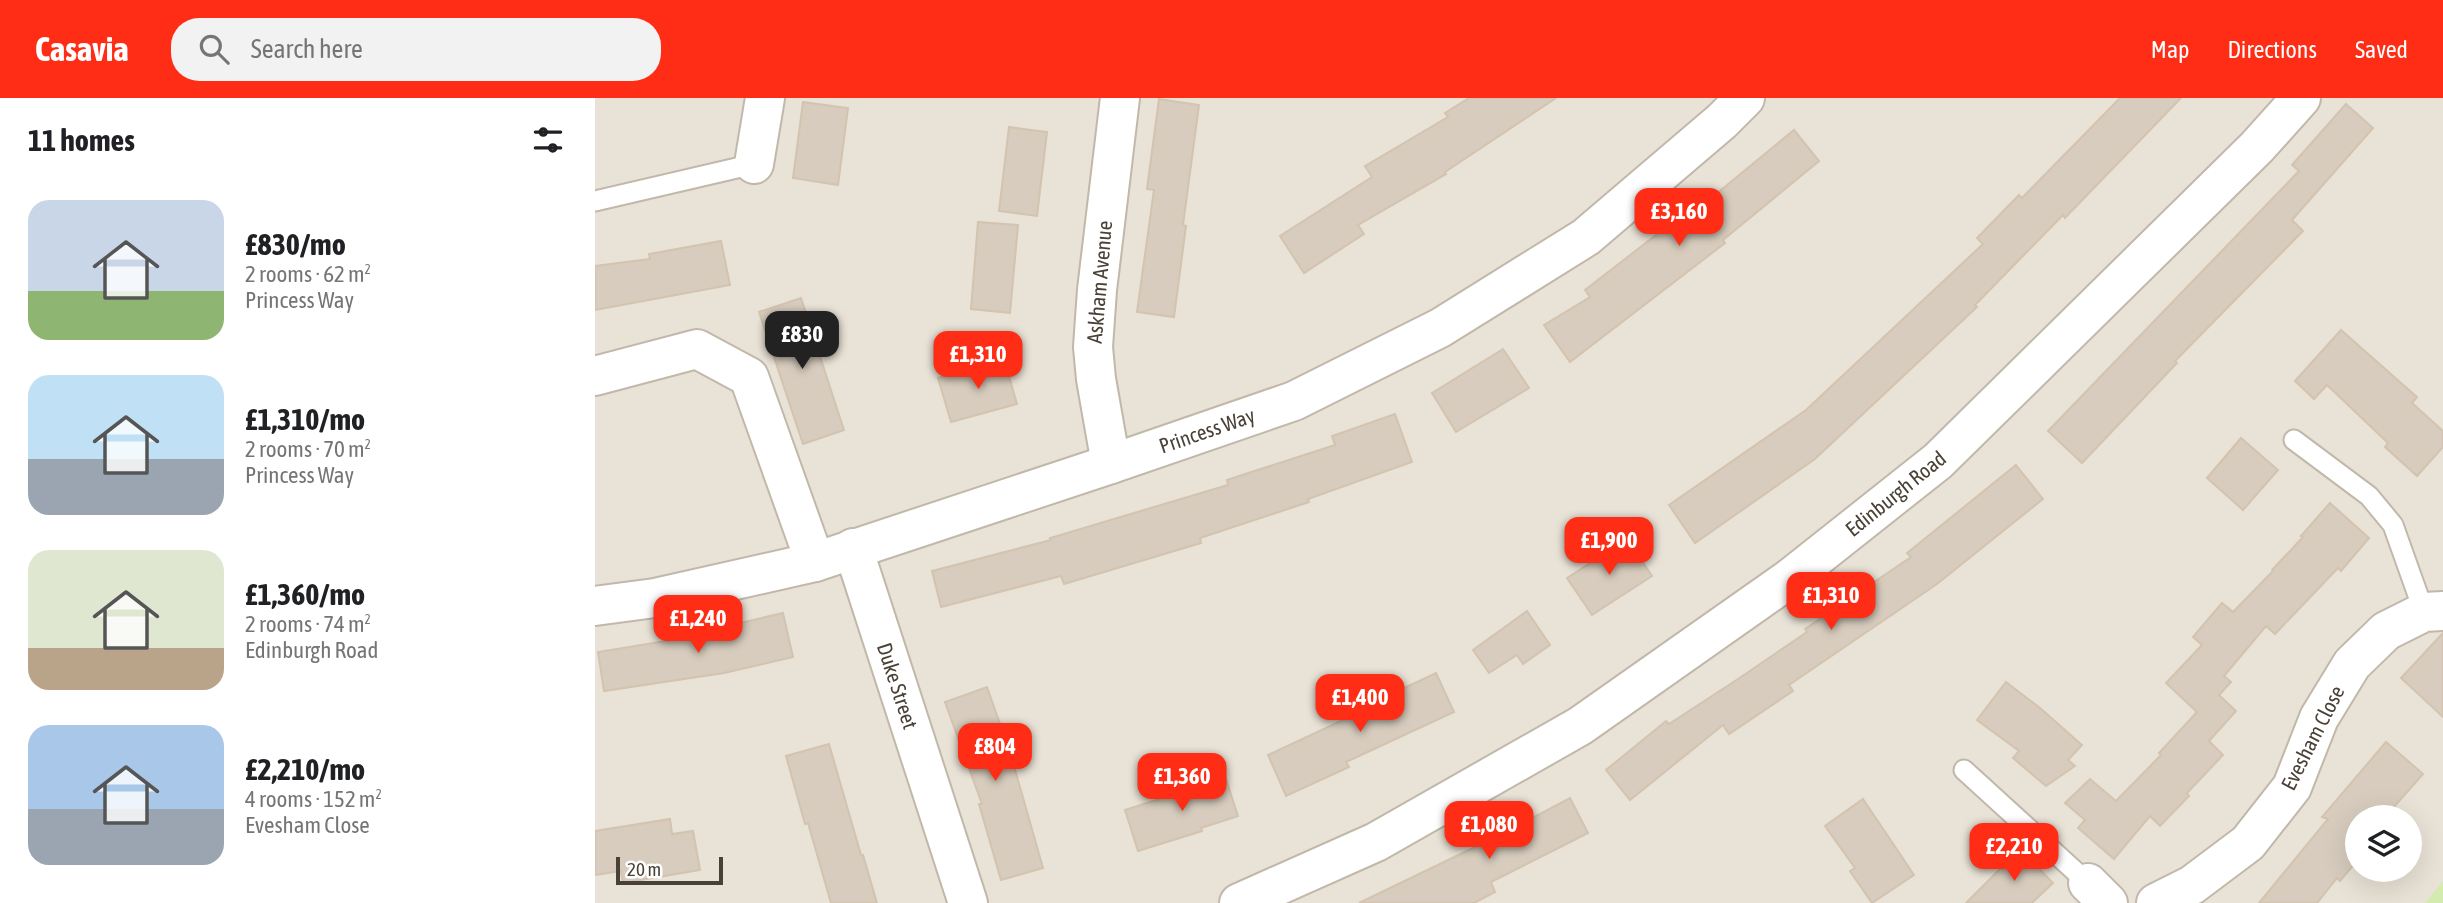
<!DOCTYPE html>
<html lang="en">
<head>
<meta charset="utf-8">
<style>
  body { margin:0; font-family:"Asap Condensed",sans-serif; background:#f2f2f2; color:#202124; height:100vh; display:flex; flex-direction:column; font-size:26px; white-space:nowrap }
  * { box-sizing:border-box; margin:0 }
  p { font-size:23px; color:#757577 }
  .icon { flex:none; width:38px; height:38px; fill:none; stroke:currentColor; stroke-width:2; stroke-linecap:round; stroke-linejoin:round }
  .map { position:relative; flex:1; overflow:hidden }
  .sheet { display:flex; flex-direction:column; background:#fff; width:595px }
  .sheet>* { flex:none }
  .buttons { position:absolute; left:1750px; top:707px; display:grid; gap:14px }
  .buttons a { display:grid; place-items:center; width:77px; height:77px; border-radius:50%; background:#fff; box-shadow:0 7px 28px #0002; font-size:35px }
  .scale { position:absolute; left:21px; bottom:18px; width:107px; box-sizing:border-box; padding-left:7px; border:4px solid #494136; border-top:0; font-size:19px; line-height:24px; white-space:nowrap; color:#494136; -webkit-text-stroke:5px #fff; paint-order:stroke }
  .price { position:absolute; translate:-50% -60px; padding:0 16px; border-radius:14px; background:#ff2d15; color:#fff; font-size:23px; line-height:46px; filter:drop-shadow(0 2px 4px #0008) }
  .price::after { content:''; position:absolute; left:50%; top:42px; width:21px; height:16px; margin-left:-10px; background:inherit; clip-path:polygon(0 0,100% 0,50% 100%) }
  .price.on { background:#222; color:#fff }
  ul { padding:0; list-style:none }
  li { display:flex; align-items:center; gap:21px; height:175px; padding:0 28px }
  li span { display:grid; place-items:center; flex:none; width:196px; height:140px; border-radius:21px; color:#555 }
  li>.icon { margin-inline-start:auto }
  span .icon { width:84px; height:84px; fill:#fffc; stroke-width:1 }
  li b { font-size:30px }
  h2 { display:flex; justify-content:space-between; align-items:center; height:84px; padding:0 28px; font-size:30px }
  header { display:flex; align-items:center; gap:42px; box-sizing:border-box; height:98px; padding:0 35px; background:#ff2d15; color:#fff }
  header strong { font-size:33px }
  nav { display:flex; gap:38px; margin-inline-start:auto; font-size:24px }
  .search { width:490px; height:63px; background:#f2f2f2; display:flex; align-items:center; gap:18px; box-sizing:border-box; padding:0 24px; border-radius:28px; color:#757577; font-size:26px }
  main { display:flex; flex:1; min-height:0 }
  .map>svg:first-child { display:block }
  .residential { fill:#e9e2d6; fill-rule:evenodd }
  .green { fill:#d3ebaf }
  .building { fill:#d7ccbd; stroke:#d3c3af; stroke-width:2 }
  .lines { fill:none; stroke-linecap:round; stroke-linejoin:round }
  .lane-casing { stroke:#c1b8aa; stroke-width:23 }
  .street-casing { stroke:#c1b8aa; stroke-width:42 }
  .lane { stroke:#fff; stroke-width:19 }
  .street { stroke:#fff; stroke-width:38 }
  .labels { text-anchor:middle; stroke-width:6; stroke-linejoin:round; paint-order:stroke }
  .street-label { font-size:21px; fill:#494136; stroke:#fff }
</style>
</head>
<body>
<header>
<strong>Casavia</strong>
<div class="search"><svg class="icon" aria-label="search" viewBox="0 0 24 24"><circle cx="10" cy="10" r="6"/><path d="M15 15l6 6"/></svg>Search here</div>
<nav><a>Map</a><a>Directions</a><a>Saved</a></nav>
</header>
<main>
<section class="sheet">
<h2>11 homes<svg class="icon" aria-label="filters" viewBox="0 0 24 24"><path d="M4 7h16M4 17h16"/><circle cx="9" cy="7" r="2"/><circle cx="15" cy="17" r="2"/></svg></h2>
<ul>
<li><span style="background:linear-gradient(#c9d6e8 65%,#8fb573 0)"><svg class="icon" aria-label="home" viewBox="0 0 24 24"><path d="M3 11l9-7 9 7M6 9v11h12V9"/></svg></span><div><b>£830/mo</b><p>2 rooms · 62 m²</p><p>Princess Way</p></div></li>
<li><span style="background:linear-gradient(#bfe0f5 60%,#9aa5b1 0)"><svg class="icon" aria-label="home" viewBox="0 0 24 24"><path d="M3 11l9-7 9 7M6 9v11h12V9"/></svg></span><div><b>£1,310/mo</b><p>2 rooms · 70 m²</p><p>Princess Way</p></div></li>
<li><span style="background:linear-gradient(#dfe7d0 70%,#b9a48a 0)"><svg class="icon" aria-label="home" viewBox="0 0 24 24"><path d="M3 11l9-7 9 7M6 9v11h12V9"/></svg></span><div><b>£1,360/mo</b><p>2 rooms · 74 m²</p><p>Edinburgh Road</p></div></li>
<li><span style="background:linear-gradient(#a9c7e8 60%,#9aa5b1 0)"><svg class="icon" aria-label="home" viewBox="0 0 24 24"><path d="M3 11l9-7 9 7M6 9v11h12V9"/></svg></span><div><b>£2,210/mo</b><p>4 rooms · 152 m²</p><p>Evesham Close</p></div></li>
</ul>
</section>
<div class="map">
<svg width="1848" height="805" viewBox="0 0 1848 805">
  <rect width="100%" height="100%" fill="#f5f0e8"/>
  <!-- residential -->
  <path class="residential" d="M0,0H1848V805H0ZM1762,719H1815V772H1762Z"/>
  <!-- green -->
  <path class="green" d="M1848,783V805H1830Z"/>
  <!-- building -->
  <g class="building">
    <path d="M874,0H961L850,74L851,76L763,127L769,136L709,175L685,138L777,79L770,68L853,19L850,15Z"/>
    <path d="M1525,0H1586L1470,120L1468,117L1380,207L1382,209L1220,361L1100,445L1074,407L1211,312L1388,146L1382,140L1424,97L1427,100Z"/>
    <path d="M564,1L604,7L588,127L591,128L579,219L542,214L559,92L552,91Z"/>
    <path d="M208,4L253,10L243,87L198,80Z"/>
    <path d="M1751,6L1778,30L1697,122L1708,133L1580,263L1582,265L1487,365L1453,333L1704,73L1697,67Z"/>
    <path d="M414,29L452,34L442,118L404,113Z"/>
    <path d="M1199,32L1224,63L1128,142L1130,145L975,264L949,227L995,199L990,192L1101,106L1104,110Z"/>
    <path d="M383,124L423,127L415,215L376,211Z"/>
    <path d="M126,143L135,187L0,212V168L55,161L54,156Z"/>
    <path d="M206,200L249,332L208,346L164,214Z"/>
    <path d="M1746,232L1822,299L1817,305L1848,333V349L1822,378L1790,349L1793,345L1732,287L1719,301L1700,283Z"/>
    <path d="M908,251L934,290L861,334L837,295Z"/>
    <path d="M409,261L422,306L356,324L343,280Z"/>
    <path d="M800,316L817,364L713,401L714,404L605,440L606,445L469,486L466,478L346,509L337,473L456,442L455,440L633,387L632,382L740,347L737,338Z"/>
    <path d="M1646,340L1683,372L1648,412L1612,380Z"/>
    <path d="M1421,367L1448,401L1342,486L1194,587L1198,593L1134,636L1128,627L1035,702L1011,672L1071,623L1074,626L1143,581L1212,534L1210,531L1316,459L1312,455Z"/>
    <path d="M1735,405L1774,440L1746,473L1743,470L1680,536L1671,528L1629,578L1636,584L1624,597L1641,613L1614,643L1628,657L1592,695L1594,698L1565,728L1555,718L1519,761L1483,730L1490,722L1470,705L1495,681L1521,703L1566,657L1564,655L1602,614L1571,585L1607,547L1598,539L1627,505L1638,514L1678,473L1677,472L1708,439L1706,438Z"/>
    <path d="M1032,441L1057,478L997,517L972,480Z"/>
    <path d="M932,513L955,547L928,566L922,557L894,575L878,552Z"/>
    <path d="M188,515L198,559L129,575L9,593L3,554L120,535L119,531Z"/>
    <path d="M1848,535V619L1806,580Z"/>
    <path d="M841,575L859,614L751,664L754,669L691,698L673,657L780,607L779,604Z"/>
    <path d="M1411,584L1445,610L1487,647L1473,662L1480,668L1451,688L1418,660L1424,653L1382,622Z"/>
    <path d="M392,589L415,654L448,770L406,782L384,706H387L350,604Z"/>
    <path d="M1791,644L1828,676L1790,719H1762V763L1745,783L1742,780L1722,805H1664L1733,721L1727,719Z"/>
    <path d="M234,646L266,757H268L282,805H236L213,725L210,726L191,658Z"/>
    <path d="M628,672L643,718L606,730L607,733L543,753L530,712L603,689L600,682Z"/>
    <path d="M975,700L993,735L896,784L900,794L879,805H764L905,737Z"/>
    <path d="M1268,701L1319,777L1277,805L1255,773L1260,770L1230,728Z"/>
    <path d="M75,721L77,736L98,733L105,772L28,785L26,773L0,777V733Z"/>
    <path d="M1425,751L1458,785L1437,805H1371Z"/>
  </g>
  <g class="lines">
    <!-- lane casing -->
    <g class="lane-casing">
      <g id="lane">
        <path d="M0,103L159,66"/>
        <path d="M1699,342L1774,398L1798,427L1829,514"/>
        <path d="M1369,672L1493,785"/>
      </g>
    </g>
    <!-- street casing -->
    <g class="street-casing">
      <g id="street">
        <path d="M159,66L170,0"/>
        <path d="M0,278L102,251L154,279L220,464"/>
        <path d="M516,366L501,281L498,249L502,192L525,0"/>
        <path d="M258,450L373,805"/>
        <path d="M0,508L60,500L220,464L516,366L699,303L845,230L991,139L1127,23L1150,0"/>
        <path d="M1493,785L1513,805"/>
        <path d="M644,805L781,744L985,628L1194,481L1343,363L1662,49L1706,0"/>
        <path d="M1561,805L1597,787L1653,745L1697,689L1724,620L1757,566L1791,533L1829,514L1848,513"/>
      </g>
    </g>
    <!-- lane -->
    <use href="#lane" class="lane"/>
    <!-- street -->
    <use href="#street" class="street"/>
  </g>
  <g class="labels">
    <!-- street labels -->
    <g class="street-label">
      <text transform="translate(505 184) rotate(-85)" y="7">Askham Avenue</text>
      <text transform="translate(612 333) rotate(-19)" y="7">Princess Way</text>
      <text transform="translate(1301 396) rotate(-39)" y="7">Edinburgh Road</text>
      <text transform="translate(302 588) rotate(72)" y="7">Duke Street</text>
      <text transform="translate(1718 640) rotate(-63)" y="7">Evesham Close</text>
    </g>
  </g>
</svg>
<div class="buttons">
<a><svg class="icon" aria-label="layers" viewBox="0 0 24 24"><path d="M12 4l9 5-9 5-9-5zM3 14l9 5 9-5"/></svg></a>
</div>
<div class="scale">20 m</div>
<b class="price" style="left:1084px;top:150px">£3,160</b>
<b class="price on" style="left:207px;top:273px">£830</b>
<b class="price" style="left:383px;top:293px">£1,310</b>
<b class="price" style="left:1014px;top:479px">£1,900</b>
<b class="price" style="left:1236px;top:534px">£1,310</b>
<b class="price" style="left:103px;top:557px">£1,240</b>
<b class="price" style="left:765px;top:636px">£1,400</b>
<b class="price" style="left:400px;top:685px">£804</b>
<b class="price" style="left:587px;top:715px">£1,360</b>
<b class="price" style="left:894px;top:763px">£1,080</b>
<b class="price" style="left:1419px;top:785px">£2,210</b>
</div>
</main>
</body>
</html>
